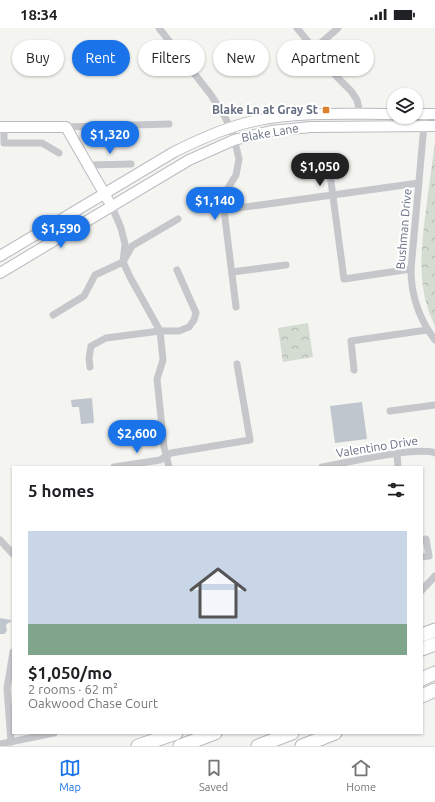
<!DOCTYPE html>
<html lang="en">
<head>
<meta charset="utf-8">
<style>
  body { margin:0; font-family:Ubuntu,sans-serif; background:#f6f6f6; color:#202124; height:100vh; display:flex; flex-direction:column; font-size:15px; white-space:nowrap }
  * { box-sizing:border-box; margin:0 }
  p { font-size:13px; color:#757577 }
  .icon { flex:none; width:22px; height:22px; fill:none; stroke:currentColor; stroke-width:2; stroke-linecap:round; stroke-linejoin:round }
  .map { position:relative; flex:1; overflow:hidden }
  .panel { position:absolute; left:12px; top:438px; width:411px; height:268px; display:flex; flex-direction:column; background:#fff; border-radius:0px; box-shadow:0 1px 3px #0004 }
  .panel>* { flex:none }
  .hud { position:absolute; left:12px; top:12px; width:411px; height:36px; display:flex; gap:8px }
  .controls { position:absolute; left:387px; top:60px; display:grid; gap:8px }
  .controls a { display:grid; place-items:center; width:36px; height:36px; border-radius:50%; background:#fff; box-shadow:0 1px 3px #0004; font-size:20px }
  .price { position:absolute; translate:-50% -34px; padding:0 9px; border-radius:14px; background:#1a73e8; color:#fff; font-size:13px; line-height:26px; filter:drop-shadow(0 1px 2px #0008) }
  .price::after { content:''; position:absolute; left:50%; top:24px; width:12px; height:9px; margin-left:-6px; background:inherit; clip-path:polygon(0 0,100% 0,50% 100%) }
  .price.active { background:#222; color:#fff }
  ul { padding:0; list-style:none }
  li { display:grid; align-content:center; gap:8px; height:212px; padding:0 16px }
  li+li { border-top:1px solid #e0e0e0 }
  li span { display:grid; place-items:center; height:124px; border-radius:0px; color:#555 }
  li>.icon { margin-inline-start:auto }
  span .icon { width:72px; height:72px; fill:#fffc; stroke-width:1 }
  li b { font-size:17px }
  h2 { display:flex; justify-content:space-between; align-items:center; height:48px; padding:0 16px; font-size:17px }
  .chip { padding:0 14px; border-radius:18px; background:#fff; box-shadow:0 1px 3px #0004; font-size:14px; line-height:36px }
  .chip.active { background:#1a73e8; color:#fff }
  .status { display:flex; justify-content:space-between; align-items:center; height:28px; padding:0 20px; background:#fff; direction:ltr }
  .status svg { height:11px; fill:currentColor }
  .tab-bar { display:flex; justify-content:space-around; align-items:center; height:56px; border-top:1px solid #e0e0e0; background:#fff; font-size:11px; color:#757577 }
  .tab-bar a { display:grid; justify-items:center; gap:2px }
  .tab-bar .active { color:#1a73e8 }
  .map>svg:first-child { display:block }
  .park { fill:url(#park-crowns) }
  .water { fill:#c0c6cd }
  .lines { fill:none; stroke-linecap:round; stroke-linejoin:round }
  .secondary-casing { stroke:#b9bbc1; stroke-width:12 }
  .highway-casing { stroke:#b7b8bc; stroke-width:15 }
  .street { stroke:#c5c7cb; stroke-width:7 }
  .secondary { stroke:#fff; stroke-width:10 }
  .highway { stroke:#fff; stroke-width:13 }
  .poi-dot { fill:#dd8029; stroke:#fff; stroke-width:1.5 }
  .labels { text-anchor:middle; stroke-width:4; stroke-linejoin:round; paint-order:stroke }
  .poi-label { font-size:12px; font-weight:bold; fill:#656d81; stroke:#fff; text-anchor:end }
  .street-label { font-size:12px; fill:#656d81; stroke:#fff }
</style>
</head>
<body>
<div class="status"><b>18:34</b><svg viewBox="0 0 49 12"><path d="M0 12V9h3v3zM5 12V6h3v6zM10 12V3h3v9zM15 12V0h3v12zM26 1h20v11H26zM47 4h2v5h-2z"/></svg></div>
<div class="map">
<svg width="435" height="718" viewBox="0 0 435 718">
  <defs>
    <pattern id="park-crowns" width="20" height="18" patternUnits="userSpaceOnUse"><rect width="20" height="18" fill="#d4dcd2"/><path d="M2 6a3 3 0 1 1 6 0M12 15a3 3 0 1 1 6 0" fill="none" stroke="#b0b7b0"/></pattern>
  </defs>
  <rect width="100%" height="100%" fill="#f4f5f1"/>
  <!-- park -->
  <g class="park">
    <path d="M435,114V298C416,261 421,220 426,181C429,158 432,136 435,114Z"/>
    <path d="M308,295L313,329L283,334L278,300Z"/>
  </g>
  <!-- water -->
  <g class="water">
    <path d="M92,370L94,395L81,396L79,379H72L71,372Z"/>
    <path d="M362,374L367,411L335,415L330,378Z"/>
    <path d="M0,590L11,592V594L8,595L6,597L7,603L4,606H0Z"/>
  </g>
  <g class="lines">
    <!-- secondary casing -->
    <g class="secondary-casing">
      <g id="secondary">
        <path d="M416,86H435"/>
        <path d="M0,99H66L108,172"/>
        <path d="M0,228L174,124C200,111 226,99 254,93C300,83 348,86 394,86"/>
        <path d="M0,245L189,132L234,112L271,103L311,99L435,98"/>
      </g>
    </g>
    <!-- highway casing -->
    <g class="highway-casing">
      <g id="highway">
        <path d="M422,607L435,602"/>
        <path d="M422,621L435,616"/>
        <path d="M422,651L435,645"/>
        <path d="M422,668L435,662"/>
        <path d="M138,718L176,705"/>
        <path d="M180,718L215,705"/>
        <path d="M258,718L292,705"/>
        <path d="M302,718L335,705"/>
      </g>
    </g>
    <!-- street -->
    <g class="street">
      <path d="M159,0L211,67L224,87L233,106L239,131L236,147L228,160L224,182L236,279"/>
      <path d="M297,0L337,49L351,63L357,72L360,86"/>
      <path d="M314,21L338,0"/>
      <path d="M425,86L411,241C411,268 419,291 435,312"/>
      <path d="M4,99V115H42L59,125"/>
      <path d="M66,99L169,96"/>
      <path d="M89,137L131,136"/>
      <path d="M329,139L344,251L411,241"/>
      <path d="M112,179L121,200L125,216L123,234L130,249L160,303L163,332L157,351L164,419L169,439"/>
      <path d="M224,182L419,155"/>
      <path d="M232,244L286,237"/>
      <path d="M53,287L84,268L95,247L123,234L132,218L178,191"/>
      <path d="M90,339L89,330L91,318L106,310L160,303H179L189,299L194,292L196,285L177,242"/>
      <path d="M354,342L351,313L427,302"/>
      <path d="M390,383L435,377"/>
      <path d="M397,426L398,439"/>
      <path d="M114,439L160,432L171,425L250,412L237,336"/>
      <path d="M322,439C346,435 416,418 435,425"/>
      <path d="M0,512L13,526"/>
      <path d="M422,512L426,511L429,528L422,529"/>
      <path d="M422,562L435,548"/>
      <path d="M11,714L7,660L13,624"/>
      <path d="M0,716L54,705"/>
    </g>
    <!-- secondary -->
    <use href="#secondary" class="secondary"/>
    <!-- highway -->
    <use href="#highway" class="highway"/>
  </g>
  <!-- markers -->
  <rect class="poi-dot" x="322" y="78" width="8" height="8" rx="2"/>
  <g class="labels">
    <!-- poi labels -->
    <g class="poi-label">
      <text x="318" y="86">Blake Ln at Gray St</text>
    </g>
    <!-- street labels -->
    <g class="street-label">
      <text transform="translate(270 105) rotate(-10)" y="4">Blake Lane</text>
      <text transform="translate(404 201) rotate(-85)" y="4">Bushman Drive</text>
      <text transform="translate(377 419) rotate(-9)" y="4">Valentino Drive</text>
    </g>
  </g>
</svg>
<div class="controls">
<a><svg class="icon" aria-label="layers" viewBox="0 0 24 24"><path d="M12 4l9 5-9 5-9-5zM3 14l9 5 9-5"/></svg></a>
</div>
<b class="price" style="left:110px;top:127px">$1,320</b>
<b class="price active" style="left:320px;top:159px">$1,050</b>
<b class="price" style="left:215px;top:193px">$1,140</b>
<b class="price" style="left:61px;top:221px">$1,590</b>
<b class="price" style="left:137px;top:426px">$2,600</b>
<div class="hud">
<a class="chip">Buy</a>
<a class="chip active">Rent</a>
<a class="chip">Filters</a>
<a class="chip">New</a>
<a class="chip">Apartment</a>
</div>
<section class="panel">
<h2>5 homes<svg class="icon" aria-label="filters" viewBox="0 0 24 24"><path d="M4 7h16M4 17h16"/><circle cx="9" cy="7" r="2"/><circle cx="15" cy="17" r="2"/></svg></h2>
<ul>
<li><span style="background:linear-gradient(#c9d6e8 75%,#7fa58c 0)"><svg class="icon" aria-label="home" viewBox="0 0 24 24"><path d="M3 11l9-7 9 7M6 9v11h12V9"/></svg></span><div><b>$1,050/mo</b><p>2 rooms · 62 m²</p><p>Oakwood Chase Court</p></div></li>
</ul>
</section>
</div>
<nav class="tab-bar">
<a class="active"><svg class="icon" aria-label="map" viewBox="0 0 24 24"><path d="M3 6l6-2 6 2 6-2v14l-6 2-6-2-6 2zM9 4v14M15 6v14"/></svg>Map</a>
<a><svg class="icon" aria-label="saved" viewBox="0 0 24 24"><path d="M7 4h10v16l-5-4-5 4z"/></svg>Saved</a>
<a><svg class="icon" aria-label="home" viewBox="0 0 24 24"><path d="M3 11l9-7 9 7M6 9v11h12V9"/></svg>Home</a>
</nav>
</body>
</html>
